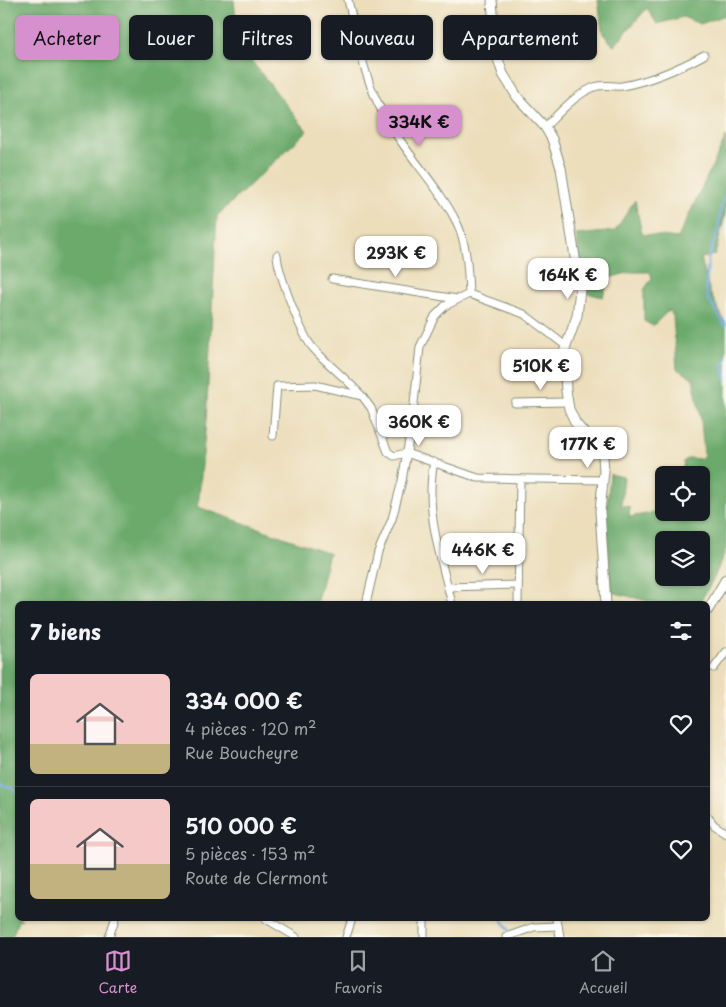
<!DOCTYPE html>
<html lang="fr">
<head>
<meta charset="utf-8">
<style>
  body { margin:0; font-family:"Playpen Sans",sans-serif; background:#20242c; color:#f1f3f6; height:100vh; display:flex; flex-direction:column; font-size:19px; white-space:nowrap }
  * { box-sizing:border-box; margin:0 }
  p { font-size:16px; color:#9ea1a6 }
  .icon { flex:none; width:28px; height:28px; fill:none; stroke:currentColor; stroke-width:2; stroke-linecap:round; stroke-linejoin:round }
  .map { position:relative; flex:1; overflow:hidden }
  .sheet { position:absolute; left:15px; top:601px; width:695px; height:320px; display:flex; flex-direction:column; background:#171b24; border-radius:8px; box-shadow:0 1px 4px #0004 }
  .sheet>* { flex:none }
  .guide { position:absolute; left:15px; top:15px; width:696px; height:45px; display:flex; gap:10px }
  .fabs { position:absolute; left:655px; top:466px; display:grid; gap:10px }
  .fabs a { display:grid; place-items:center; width:55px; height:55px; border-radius:8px; background:#171b24; box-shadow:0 1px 4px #0004; font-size:25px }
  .price { position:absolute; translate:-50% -42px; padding:0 11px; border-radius:10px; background:#fff; color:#222; font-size:16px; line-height:32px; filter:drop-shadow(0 1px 2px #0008) }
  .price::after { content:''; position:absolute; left:50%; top:30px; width:15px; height:11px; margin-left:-8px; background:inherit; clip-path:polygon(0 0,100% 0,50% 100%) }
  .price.current { background:#d690ce; color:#111 }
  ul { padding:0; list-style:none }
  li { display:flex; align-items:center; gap:15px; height:125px; padding:0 15px }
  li+li { border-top:1px solid #363941 }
  li span { display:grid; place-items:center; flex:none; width:140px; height:100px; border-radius:8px; color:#555 }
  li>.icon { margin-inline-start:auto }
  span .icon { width:60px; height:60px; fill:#fffc; stroke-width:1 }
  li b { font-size:21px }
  h2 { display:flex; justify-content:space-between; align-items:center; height:60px; padding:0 15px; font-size:21px }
  .chip { padding:0 18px; border-radius:8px; background:#171b24; box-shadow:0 1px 4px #0004; font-size:18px; line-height:45px }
  .chip.current { background:#d690ce; color:#111 }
  .tab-bar { display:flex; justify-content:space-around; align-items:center; height:70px; border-top:1px solid #363941; background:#171b24; font-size:14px; color:#9ea1a6 }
  .tab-bar a { display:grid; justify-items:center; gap:2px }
  .tab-bar .current { color:#d690ce }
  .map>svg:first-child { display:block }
  .forest { fill:#6caa6c; stroke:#467450; fill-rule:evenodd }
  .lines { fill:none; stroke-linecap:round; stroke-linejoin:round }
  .stream { stroke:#72a8e0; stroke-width:2.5 }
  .minor-casing { stroke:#868e78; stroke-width:9 }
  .tertiary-casing { stroke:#868e78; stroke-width:11 }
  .minor { stroke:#fff; stroke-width:7 }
  .tertiary { stroke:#fff; stroke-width:9 }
</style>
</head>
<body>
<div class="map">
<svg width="726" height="937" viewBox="0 0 726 937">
  <rect width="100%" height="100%" fill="#fbf7ec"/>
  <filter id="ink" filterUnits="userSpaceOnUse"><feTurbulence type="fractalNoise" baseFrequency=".02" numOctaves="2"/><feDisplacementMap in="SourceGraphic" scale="10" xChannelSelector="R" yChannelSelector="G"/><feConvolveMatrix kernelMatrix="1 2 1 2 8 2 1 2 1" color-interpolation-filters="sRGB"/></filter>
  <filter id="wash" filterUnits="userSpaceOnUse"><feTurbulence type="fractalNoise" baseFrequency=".0096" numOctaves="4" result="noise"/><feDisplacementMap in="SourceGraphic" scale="20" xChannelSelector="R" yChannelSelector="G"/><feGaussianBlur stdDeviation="1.12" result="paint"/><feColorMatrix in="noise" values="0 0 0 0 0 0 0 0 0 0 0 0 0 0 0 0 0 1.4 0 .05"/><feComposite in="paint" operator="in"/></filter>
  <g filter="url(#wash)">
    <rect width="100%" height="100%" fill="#ecdebb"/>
    <!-- forest -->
    <g class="forest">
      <path d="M0,0H234L238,44L307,131L217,216L206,421L198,507L329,553L316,604H18V919H22L18,921L12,937H0Z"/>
      <path d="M598,0H726V15L700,24L683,17L657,24L647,8L614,46L603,34Z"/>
      <path d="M726,137V210L715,255L701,258L710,293L726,324V549L714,578L699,604H660L611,592L606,518L610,474L624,477L621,505L630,507L629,517L664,511L701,512V475H686L683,468L684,461L689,458L700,459L704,455L701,420L693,378L677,369L673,316L669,310L653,326L644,321V290L652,278L650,272H631L608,278L603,297L586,293L576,235L615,231L635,200L642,234L678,238ZM664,540H701V578H664Z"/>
    </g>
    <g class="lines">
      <!-- stream -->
      <g class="stream">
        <path d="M726,191L720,211L719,228L708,260L706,287L708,299L726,326"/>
        <path d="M726,359L723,364L726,380"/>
        <path d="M0,784L12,788L18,793"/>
        <path d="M502,919L511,934"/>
      </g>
    </g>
  </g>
  <g filter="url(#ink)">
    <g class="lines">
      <!-- minor casing -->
      <g class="minor-casing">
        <g id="minor">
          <path d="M348,0C358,42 365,85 388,122C409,157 439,187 457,223C467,244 468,271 469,294"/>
          <path d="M545,127C559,113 574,96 592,88C602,83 611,87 622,86C651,81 678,69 704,55"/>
          <path d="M277,255C278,272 301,335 313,348C328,365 347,379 362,396"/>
          <path d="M332,279L457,299"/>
          <path d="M469,294L524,314L566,346"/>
          <path d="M515,403L567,402"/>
          <path d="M273,436L277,386L315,385L362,396L371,408L388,452L394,456L406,453L478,478L603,480"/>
          <path d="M434,462C424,509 441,558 452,604"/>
          <path d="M448,587L518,585"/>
          <path d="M366,604L378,552L392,519L402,481L412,422L420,347L435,316L445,306L469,294"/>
          <path d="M518,604L520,480"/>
          <path d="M714,668L726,652"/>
          <path d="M708,817L714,825L726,833"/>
          <path d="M266,919L296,937"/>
          <path d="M424,919V937"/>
          <path d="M557,919L560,937"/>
          <path d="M109,937L115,919"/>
          <path d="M346,937L352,919"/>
          <path d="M506,937L534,927L558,926"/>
        </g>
      </g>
      <!-- tertiary casing -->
      <g class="tertiary-casing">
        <g id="tertiary">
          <path d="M492,0L496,53L503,74L518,98L545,127L552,139L561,168L580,289L577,316L564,352L566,391L569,409L576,424L595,444L603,456L604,471L600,511L606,604"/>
          <path d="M708,610L726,579"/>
        </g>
      </g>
      <!-- minor -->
      <use href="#minor" class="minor"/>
      <!-- tertiary -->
      <use href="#tertiary" class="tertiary"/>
    </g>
  </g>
</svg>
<div class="fabs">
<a><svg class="icon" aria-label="locate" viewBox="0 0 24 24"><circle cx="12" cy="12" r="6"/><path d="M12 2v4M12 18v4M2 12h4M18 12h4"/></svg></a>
<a><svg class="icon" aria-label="layers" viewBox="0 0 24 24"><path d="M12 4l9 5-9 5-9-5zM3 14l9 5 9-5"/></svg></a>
</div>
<b class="price current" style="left:419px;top:147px">334K €</b>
<b class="price" style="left:396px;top:278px">293K €</b>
<b class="price" style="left:568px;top:300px">164K €</b>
<b class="price" style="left:541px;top:391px">510K €</b>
<b class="price" style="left:419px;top:447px">360K €</b>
<b class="price" style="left:588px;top:469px">177K €</b>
<b class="price" style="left:483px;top:575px">446K €</b>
<div class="guide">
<a class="chip current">Acheter</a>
<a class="chip">Louer</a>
<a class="chip">Filtres</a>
<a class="chip">Nouveau</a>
<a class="chip">Appartement</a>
</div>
<section class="sheet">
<h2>7 biens<svg class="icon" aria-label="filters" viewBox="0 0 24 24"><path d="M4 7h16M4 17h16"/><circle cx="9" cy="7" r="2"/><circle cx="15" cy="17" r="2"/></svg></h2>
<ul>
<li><span style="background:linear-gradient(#f6c9c9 70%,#c2b280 0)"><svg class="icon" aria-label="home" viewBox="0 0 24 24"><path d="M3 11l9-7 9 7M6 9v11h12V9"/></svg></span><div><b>334 000 €</b><p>4 pièces · 120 m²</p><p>Rue Boucheyre</p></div><svg class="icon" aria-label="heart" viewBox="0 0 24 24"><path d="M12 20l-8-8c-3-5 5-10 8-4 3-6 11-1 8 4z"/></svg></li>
<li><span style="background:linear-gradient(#f6c9c9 65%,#c2b280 0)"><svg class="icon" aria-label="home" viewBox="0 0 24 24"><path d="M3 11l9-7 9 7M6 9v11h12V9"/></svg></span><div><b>510 000 €</b><p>5 pièces · 153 m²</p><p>Route de Clermont</p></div><svg class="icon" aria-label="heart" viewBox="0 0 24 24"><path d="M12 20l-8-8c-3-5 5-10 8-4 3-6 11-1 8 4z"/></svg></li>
</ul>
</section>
</div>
<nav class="tab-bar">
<a class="current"><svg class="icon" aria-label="map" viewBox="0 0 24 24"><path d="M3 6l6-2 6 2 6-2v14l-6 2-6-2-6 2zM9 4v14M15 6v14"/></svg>Carte</a>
<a><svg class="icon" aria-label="saved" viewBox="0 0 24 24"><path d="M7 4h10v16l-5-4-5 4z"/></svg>Favoris</a>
<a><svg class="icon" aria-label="home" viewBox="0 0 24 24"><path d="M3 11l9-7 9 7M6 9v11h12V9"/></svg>Accueil</a>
</nav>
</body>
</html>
